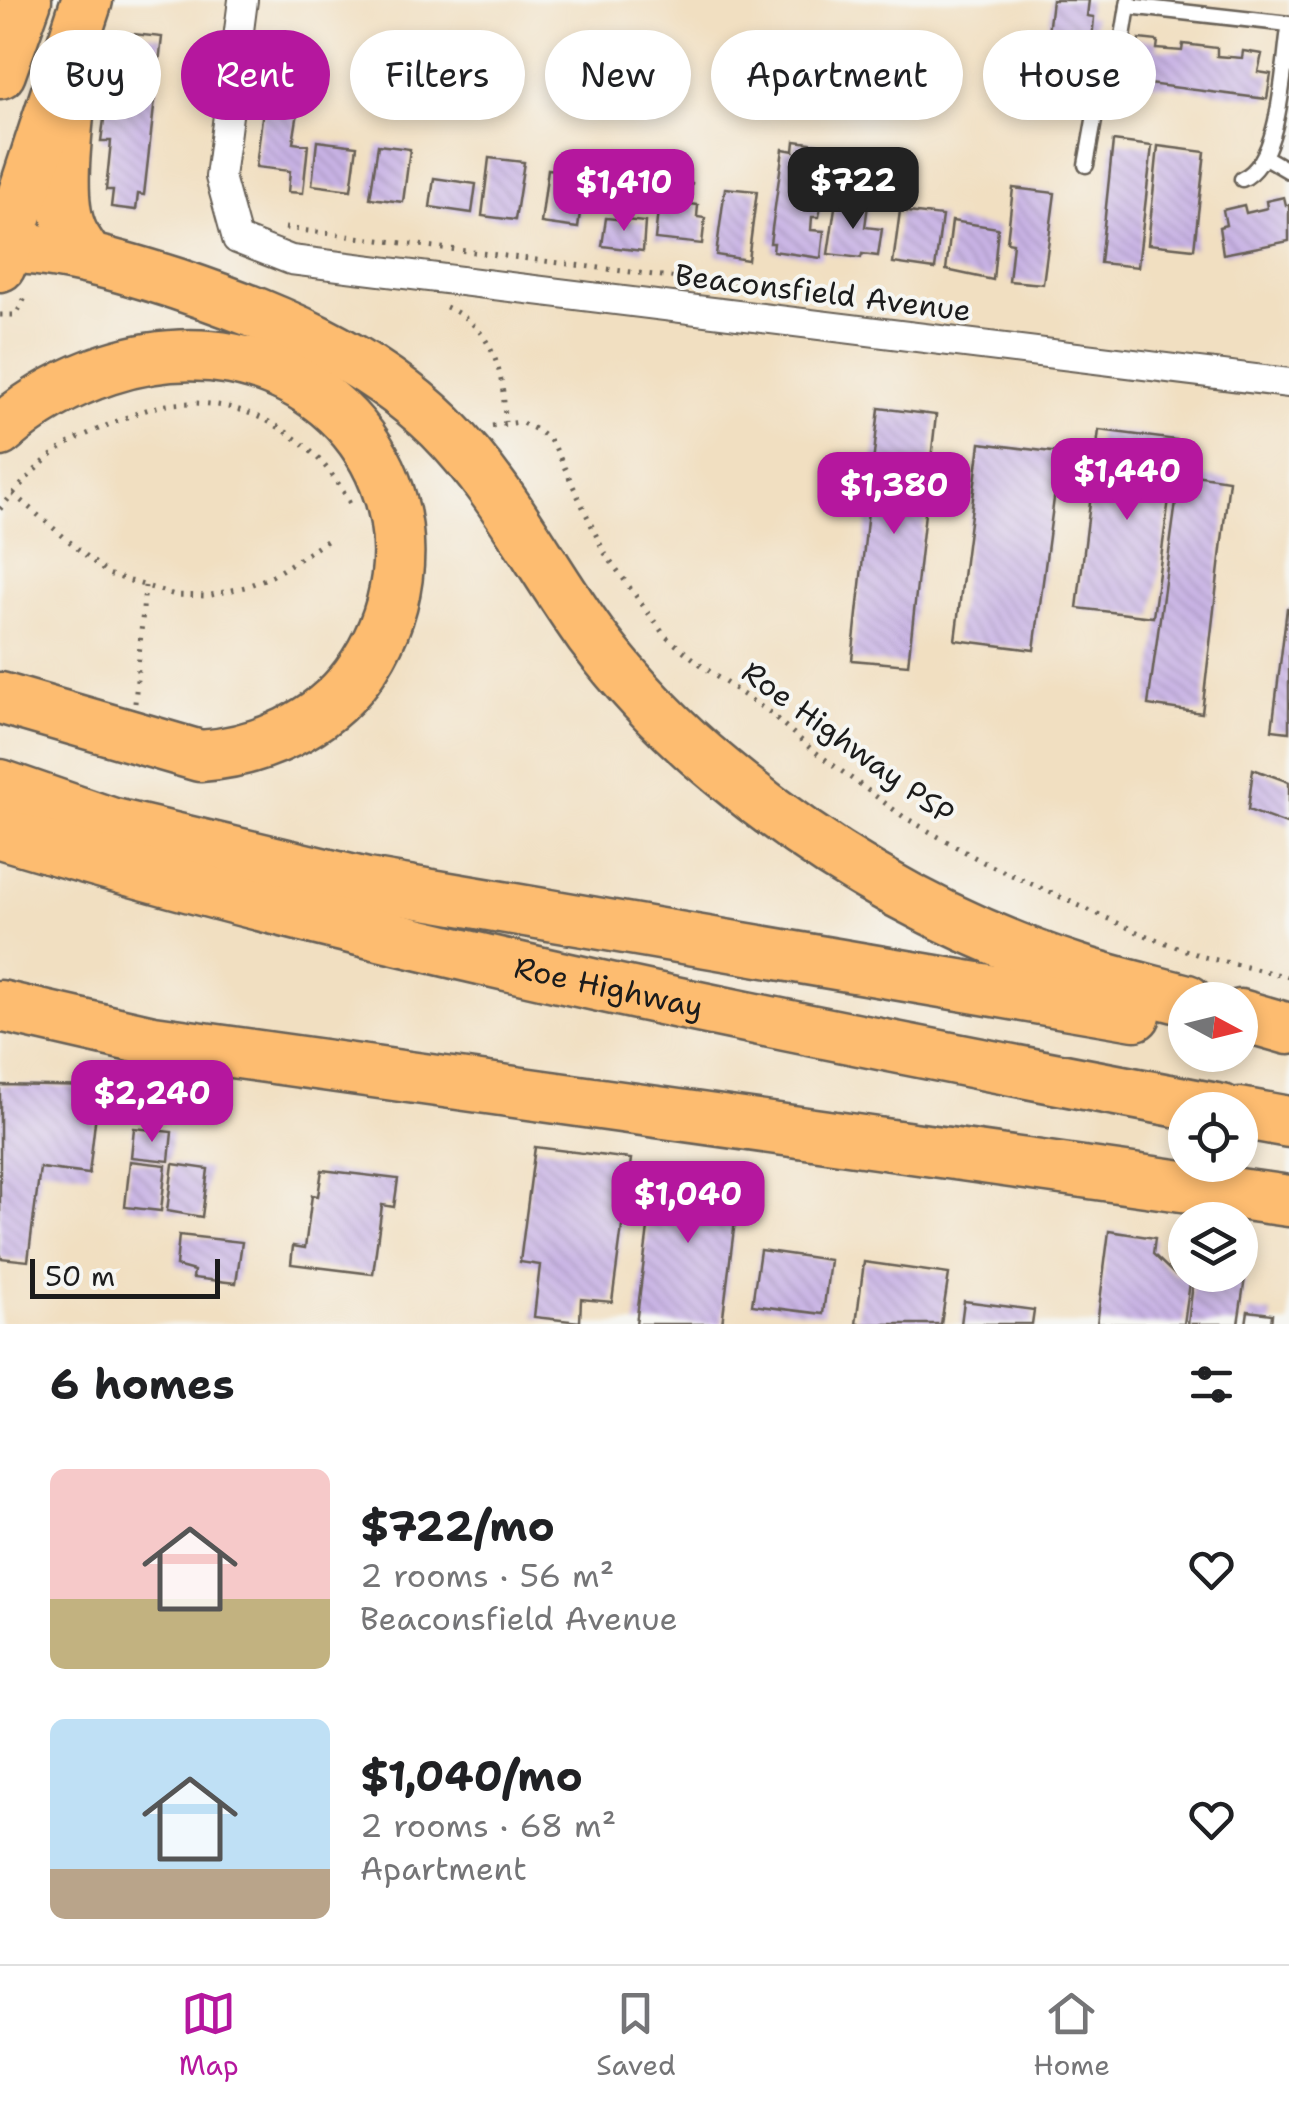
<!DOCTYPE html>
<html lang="en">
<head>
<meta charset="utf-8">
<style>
  body { margin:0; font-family:"Shantell Sans",sans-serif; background:#f6f6f6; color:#202124; height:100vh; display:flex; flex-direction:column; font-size:38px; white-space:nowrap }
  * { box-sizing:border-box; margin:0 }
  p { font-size:32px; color:#757577 }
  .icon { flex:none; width:55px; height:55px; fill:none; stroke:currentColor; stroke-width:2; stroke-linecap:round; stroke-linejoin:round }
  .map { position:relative; height:1324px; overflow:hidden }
  .drawer { display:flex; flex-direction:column; background:#fff; flex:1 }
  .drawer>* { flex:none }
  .guide { position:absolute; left:30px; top:30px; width:1230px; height:90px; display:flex; gap:20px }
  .needle { width:65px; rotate:97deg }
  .controls { position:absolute; left:1168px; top:982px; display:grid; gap:20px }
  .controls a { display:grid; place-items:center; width:90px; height:90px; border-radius:50%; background:#fff; box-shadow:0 5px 15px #0003; font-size:50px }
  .scale { position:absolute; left:30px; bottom:25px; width:190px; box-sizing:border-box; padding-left:10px; border:5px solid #1c1c1c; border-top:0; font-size:28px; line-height:35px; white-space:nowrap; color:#1c1c1c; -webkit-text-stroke:8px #f6f6f2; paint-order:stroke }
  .price { position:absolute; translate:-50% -85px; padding:0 22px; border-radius:20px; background:#b5179e; color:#fff; font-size:32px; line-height:65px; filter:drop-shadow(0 2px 5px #0008) }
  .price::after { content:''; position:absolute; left:50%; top:60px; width:30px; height:22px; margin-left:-15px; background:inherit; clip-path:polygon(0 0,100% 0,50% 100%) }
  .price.selected { background:#222; color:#fff }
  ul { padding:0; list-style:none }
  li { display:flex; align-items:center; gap:30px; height:250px; padding:0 50px }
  li span { display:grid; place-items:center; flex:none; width:280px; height:200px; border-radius:15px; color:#555 }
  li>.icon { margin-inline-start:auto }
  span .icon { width:120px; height:120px; fill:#fffc; stroke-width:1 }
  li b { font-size:42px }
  h2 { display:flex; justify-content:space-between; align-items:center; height:120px; padding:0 50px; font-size:42px }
  .tag { padding:0 35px; border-radius:45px; background:#fff; box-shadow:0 5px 15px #0003; font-size:35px; line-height:90px }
  .tag.selected { background:#b5179e; color:#fff }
  .tab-bar { display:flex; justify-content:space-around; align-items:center; height:140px; border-top:2px solid #e0e0e0; background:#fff; font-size:28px; color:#757577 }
  .tab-bar a { display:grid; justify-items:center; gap:5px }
  .tab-bar .selected { color:#b5179e }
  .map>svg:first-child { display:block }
  .building { fill:url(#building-back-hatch) }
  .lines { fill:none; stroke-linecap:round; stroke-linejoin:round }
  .lane-casing { stroke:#676056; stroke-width:19 }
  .street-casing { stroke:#676056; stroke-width:32 }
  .highway-casing { stroke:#676056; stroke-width:55 }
  .path { stroke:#676056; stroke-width:5; stroke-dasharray:2.5 8; stroke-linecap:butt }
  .lane { stroke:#fff; stroke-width:14 }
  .street { stroke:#fff; stroke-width:28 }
  .highway { stroke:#fdbc6f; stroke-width:50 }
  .labels { text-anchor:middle; stroke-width:8; stroke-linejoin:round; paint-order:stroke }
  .street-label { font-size:30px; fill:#1c1c1c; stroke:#f6f6f2 }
</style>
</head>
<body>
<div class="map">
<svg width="1289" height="1324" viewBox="0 0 1289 1324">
  <defs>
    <pattern id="building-back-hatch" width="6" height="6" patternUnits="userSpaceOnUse" patternTransform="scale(2.5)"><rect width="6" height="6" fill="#c8b2e4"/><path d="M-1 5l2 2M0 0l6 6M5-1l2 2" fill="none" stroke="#ab98c3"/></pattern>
  </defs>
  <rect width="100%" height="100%" fill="#f6f6f2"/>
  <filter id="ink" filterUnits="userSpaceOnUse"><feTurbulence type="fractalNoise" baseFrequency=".01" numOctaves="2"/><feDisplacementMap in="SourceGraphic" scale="20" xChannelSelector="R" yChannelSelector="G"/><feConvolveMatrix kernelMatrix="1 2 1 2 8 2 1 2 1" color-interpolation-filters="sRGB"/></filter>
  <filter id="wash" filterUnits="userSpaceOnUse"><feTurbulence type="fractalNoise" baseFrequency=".0048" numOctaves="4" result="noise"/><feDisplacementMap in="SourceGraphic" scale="40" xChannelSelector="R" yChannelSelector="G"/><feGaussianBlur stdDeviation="2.25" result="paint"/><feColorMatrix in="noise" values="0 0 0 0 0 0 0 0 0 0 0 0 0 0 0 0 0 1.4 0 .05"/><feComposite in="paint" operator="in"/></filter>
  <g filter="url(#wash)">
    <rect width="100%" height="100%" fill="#f1dfc1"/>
    <g id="blocks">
      <!-- building -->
      <g class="building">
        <path d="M1052,0H1089L1087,16L1094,17L1091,52L1082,51L1080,74L1086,75L1084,95L1064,93L1062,102L1040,99Z"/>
        <path d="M124,33L162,37L144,195L138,194L136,210L111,207L113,190H106L111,141H101L110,76L120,78Z"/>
        <path d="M1139,39L1158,41L1157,49L1182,51L1183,44L1217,48V56L1242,58L1243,51L1262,54L1258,72L1271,74L1267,99L1124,81L1125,57L1136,58Z"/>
        <path d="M264,101L299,106L293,143L308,145L303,193L288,192L290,171L256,167Z"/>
        <path d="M317,141L357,146L351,190L312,185Z"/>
        <path d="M795,141L818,144L815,170L819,171L815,198L822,199L819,217H812L811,230L824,231L821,258L773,251L774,243H770L783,149L794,151Z"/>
        <path d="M1113,141L1152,146L1138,267L1100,263Z"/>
        <path d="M378,145L410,149L403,202L370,198Z"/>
        <path d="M1158,146L1205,152L1194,249L1148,244Z"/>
        <path d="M489,158L524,162L515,220L482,216Z"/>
        <path d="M548,169L585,174L578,228L541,223Z"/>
        <path d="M434,178L476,184L472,213L430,207Z"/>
        <path d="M661,180L692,183L689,204L698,205L697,217L705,218L702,244L655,239Z"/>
        <path d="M725,188L757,191L748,260L716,255Z"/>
        <path d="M1013,188L1055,193L1043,284L1009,281L1013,243L1007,242Z"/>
        <path d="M1284,197L1286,205H1289V241L1223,254L1219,227L1226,225L1223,210L1244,205L1246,213L1267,208L1266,201Z"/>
        <path d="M836,201L868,205L865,227L882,229L878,256L862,254L861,258L828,254Z"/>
        <path d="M900,211L942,216L935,269L893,263Z"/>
        <path d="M606,218L645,222L643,251L602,246Z"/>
        <path d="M952,221L998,228L993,280L946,270Z"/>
        <path d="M879,408L936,415L908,665L852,660Z"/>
        <path d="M1099,430L1177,440L1153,617L1077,608Z"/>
        <path d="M980,443L1060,453L1034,650L955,640Z"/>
        <path d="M1180,473L1229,480L1202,713L1148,705Z"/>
        <path d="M1287,608H1289V732L1272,730Z"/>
        <path d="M1253,769L1289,782V825L1248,810Z"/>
        <path d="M0,1085L99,1087L89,1174L40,1168L28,1261L0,1258Z"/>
        <path d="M134,1128L172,1132L169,1161L131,1157Z"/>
        <path d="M535,1147L631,1159L612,1302L581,1299L580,1322L534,1317L540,1265L520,1262Z"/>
        <path d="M130,1161L166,1165L161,1211L125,1207Z"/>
        <path d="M173,1164L208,1169L202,1217L167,1211Z"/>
        <path d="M656,1164L741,1173L722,1324H636Z"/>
        <path d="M322,1170L398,1179L394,1207L382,1205L373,1274L291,1264L293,1246L305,1248L312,1195L318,1196Z"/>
        <path d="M1109,1231L1155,1238L1153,1254L1174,1274L1191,1276L1184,1324H1097Z"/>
        <path d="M179,1235L242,1242L236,1283L193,1278L194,1271L176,1266Z"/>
        <path d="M760,1250L830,1260L823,1314L752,1305Z"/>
        <path d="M864,1262L949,1274L941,1324H856Z"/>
        <path d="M1194,1275L1245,1278L1238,1324H1188Z"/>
        <path d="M964,1301L1034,1310L1032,1324H961Z"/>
        <path d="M1248,1311L1272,1314L1271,1324H1246Z"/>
      </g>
    </g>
  </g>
  <g filter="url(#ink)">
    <use href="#blocks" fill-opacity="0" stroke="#676056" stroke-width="2.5"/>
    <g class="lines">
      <!-- lane casing -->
      <g class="lane-casing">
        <g id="lane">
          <path d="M1128,6L1289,24"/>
          <path d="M1265,157L1289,171"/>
          <path d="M1086,165L1095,115L1117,73L1129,0"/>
          <path d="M1242,179C1281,163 1283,67 1289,29"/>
        </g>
      </g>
      <!-- street casing -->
      <g class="street-casing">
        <path id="street" d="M243,0L220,177L237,239L291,260L1289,383"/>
      </g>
      <!-- highway casing -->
      <g class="highway-casing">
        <g id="highway">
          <path d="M0,73L26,0"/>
          <path d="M68,116C65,146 59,200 70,228C73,238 81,247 86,256"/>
          <path d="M0,248C12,246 25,249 38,250C86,256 130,269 177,284C272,316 368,355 441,427C502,488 541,567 591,636C628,685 675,734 722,772C828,860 946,927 1077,970C1113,982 1150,990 1187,1000"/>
          <path d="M0,266L87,0"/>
          <path d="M0,431C61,377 149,344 232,359C383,388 447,552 357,676C321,725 259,752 200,756L0,698"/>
          <path d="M0,785L110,823L367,884L1135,1015"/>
          <path id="s1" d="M0,833C401,953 812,1033 1222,1110"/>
          <path d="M0,1006L153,1041L1289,1201"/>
          <path d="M1240,1015L1289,1029"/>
          <path d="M1240,1113L1289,1122"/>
        </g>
      </g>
      <!-- path -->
      <g class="path">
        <path d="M285,228L835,298"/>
        <path d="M446,307C494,328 504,373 505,422"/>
        <path d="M0,315H16L28,292"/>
        <path d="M492,426L520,422L537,430L553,443L604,552L665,636L714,675L769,712L810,748L904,817L983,862L1142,934L1204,957L1289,977"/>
        <path d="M13,494L108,574L175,595L207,596L245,587L272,576L330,539"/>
        <path d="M0,509C18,488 37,465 60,449C74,439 92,432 108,425C127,417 147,408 167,405C243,393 317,437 350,504"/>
        <path d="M135,703L145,586"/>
      </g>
      <!-- lane -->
      <use href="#lane" class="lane"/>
      <!-- street -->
      <use href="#street" class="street"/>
      <!-- highway -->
      <use href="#highway" class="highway"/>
    </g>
  </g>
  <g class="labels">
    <!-- street labels -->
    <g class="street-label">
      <text transform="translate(823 293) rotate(7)" y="10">Beaconsfield Avenue</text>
      <text transform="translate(848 743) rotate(36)" y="10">Roe Highway PSP</text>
      <text dy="10" stroke="none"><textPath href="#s1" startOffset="628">Roe Highway</textPath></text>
    </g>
  </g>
</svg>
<div class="controls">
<a><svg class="needle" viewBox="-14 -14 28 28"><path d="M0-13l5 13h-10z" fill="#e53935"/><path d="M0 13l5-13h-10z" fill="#757577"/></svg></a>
<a><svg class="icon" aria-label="locate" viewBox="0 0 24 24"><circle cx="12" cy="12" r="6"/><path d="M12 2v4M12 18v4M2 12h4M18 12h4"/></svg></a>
<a><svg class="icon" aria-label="layers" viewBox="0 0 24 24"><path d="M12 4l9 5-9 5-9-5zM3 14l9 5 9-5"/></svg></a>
</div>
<div class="scale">50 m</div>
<b class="price selected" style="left:853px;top:232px">$722</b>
<b class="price" style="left:624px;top:234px">$1,410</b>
<b class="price" style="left:1127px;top:523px">$1,440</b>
<b class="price" style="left:894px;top:537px">$1,380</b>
<b class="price" style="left:152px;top:1145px">$2,240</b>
<b class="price" style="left:688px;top:1246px">$1,040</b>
<div class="guide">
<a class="tag">Buy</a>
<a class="tag selected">Rent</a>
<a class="tag">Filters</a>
<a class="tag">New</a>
<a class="tag">Apartment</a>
<a class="tag">House</a>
</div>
</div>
<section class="drawer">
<h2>6 homes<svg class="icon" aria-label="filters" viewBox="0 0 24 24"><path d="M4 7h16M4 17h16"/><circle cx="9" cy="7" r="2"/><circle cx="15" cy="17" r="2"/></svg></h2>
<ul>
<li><span style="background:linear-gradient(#f6c9c9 65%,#c2b280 0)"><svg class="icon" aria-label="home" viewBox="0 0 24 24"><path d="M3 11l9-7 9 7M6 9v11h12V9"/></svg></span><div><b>$722/mo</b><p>2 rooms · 56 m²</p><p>Beaconsfield Avenue</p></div><svg class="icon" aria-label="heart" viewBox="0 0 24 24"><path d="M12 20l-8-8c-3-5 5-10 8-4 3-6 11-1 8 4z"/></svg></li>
<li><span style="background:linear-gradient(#bfe0f5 75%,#b9a48a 0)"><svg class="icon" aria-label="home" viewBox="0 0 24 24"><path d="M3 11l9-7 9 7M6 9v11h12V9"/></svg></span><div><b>$1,040/mo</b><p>2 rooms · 68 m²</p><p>Apartment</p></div><svg class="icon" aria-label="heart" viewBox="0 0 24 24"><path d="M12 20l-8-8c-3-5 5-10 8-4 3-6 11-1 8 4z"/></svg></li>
</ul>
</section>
<nav class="tab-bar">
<a class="selected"><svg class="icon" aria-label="map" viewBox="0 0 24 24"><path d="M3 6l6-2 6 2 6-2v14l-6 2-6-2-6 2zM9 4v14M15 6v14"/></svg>Map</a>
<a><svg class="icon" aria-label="saved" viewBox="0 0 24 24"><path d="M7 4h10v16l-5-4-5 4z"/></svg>Saved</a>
<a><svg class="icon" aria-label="home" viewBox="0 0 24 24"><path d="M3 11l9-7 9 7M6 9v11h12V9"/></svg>Home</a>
</nav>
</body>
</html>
